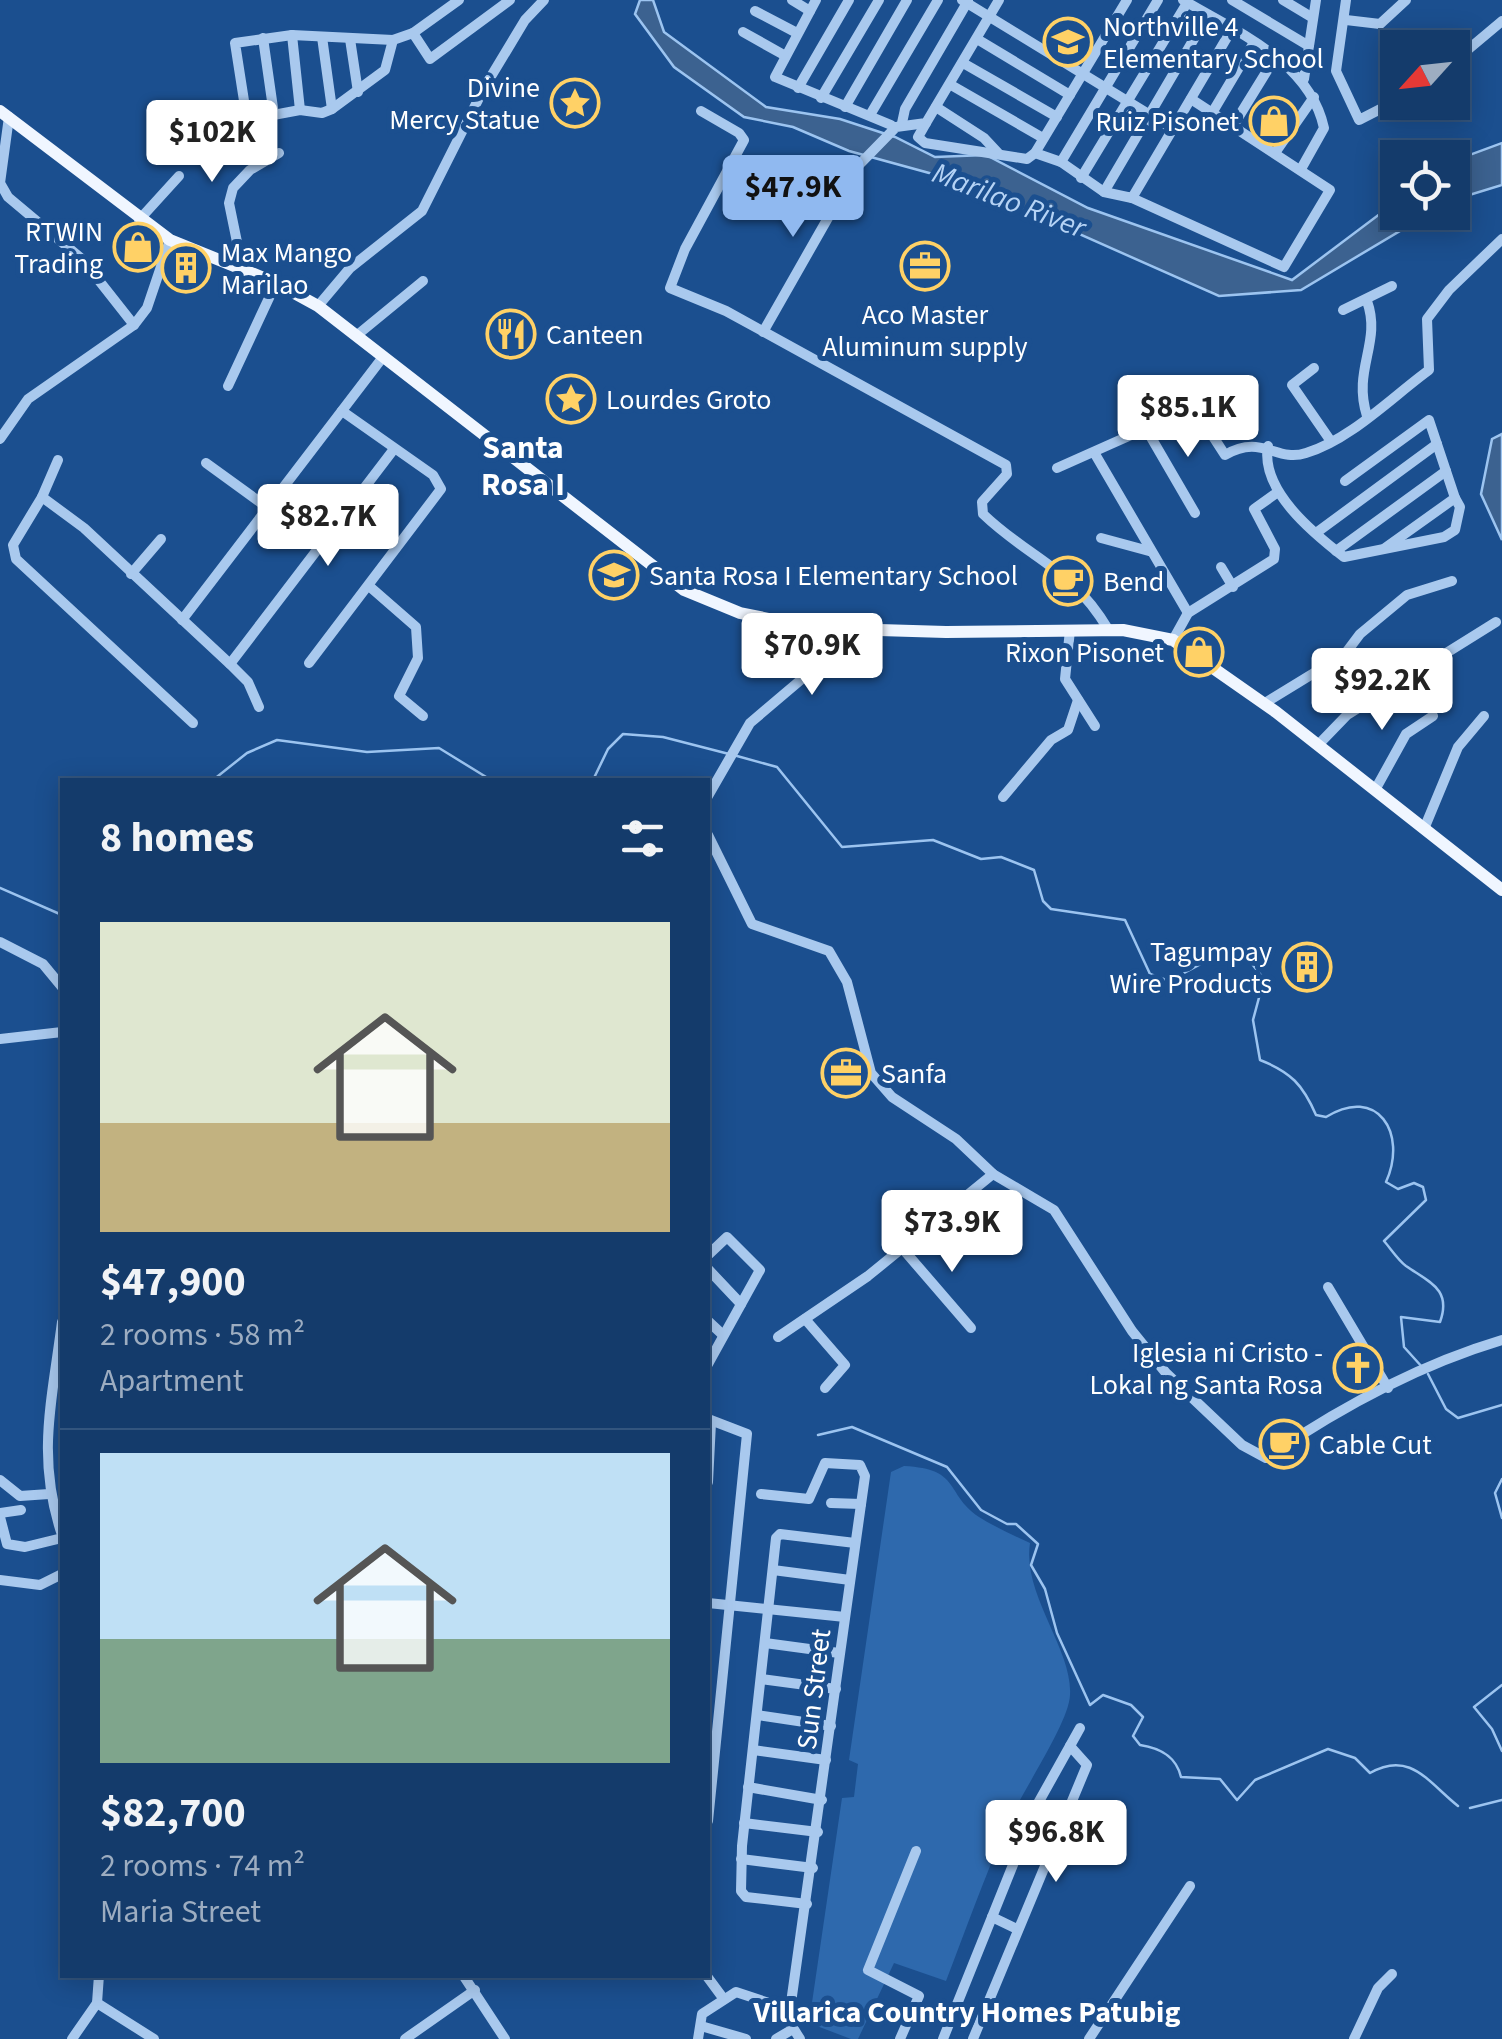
<!DOCTYPE html>
<html lang="en">
<head>
<meta charset="utf-8">
<style>
  body { margin:0; font-family:"Source Sans 3",sans-serif; background:#1d4271; color:#f1f3f6; height:100vh; display:flex; flex-direction:column; font-size:38px; white-space:nowrap }
  * { box-sizing:border-box; margin:0 }
  p { font-size:32px; color:#9dadc1 }
  .icon { flex:none; width:55px; height:55px; fill:none; stroke:currentColor; stroke-width:2; stroke-linecap:round; stroke-linejoin:round }
  .map { position:relative; flex:1; overflow:hidden }
  .details { position:absolute; left:60px; top:778px; width:650px; height:1200px; display:flex; flex-direction:column; background:#143b6b; border-radius:0px; box-shadow:0 5px 25px #0003,0 0 0 2px #33557e }
  .details>* { flex:none }
  .needle { width:65px; rotate:243deg }
  .buttons { position:absolute; left:1380px; top:30px; display:grid; gap:20px }
  .buttons a { display:grid; place-items:center; width:90px; height:90px; border-radius:0px; background:#143b6b; box-shadow:0 5px 25px #0003,0 0 0 2px #33557e; font-size:50px }
  .price { position:absolute; translate:-50% -85px; padding:0 22px; border-radius:10px; background:#fff; color:#222; font-size:32px; line-height:65px; filter:drop-shadow(0 2px 5px #0008) }
  .price::after { content:''; position:absolute; left:50%; top:60px; width:30px; height:22px; margin-left:-15px; background:inherit; clip-path:polygon(0 0,100% 0,50% 100%) }
  .price.active { background:#90b9f0; color:#111 }
  ul { padding:0; list-style:none }
  li { display:grid; align-content:center; gap:20px; height:530px; padding:0 40px }
  li+li { border-top:2px solid #33557e }
  li span { display:grid; place-items:center; height:310px; border-radius:0px; color:#555 }
  li>.icon { margin-inline-start:auto }
  span .icon { width:180px; height:180px; fill:#fffc; stroke-width:1 }
  li b { font-size:42px }
  h2 { display:flex; justify-content:space-between; align-items:center; height:120px; padding:0 40px; font-size:42px }
  .map>svg:first-child { display:block }
  .green { fill:#2e69ad }
  .water { fill:#3c6290; stroke:#9cc4f0; stroke-width:2.5 }
  .lines { fill:none; stroke-linecap:round; stroke-linejoin:round }
  .stream { stroke:#9cc4f0; stroke-width:2.5 }
  .minor { stroke:#a9c9ee; stroke-width:10 }
  .major { stroke:#f0f6ff; stroke-width:12 }
  .labels { text-anchor:middle; stroke-width:10; stroke-linejoin:round; paint-order:stroke }
  .poi-label { font-size:28px; fill:#fff; stroke:#1b4f8f; text-anchor:start }
  .street-label { font-size:28px; fill:#fff; stroke:#1b4f8f }
  .water-label { font-size:30px; font-style:italic; fill:#b5d3f5; stroke:#1b4f8f }
  .neighbourhood-label { font-size:30px; font-weight:bold; fill:#fff; stroke:#1b4f8f }
  .quarter-label { font-size:32px; font-weight:bold; fill:#fff; stroke:#1b4f8f }
</style>
</head>
<body>
<div class="map">
<svg width="1502" height="2039" viewBox="0 0 1502 2039">
  <rect width="100%" height="100%" fill="#1b4f8f"/>
  <!-- green -->
  <path class="green" d="M904,1466C962,1469 944,1493 979,1517C995,1527 1013,1535 1030,1543C1022,1595 1073,1649 1070,1695C1069,1723 1022,1791 1008,1824C985,1875 966,1929 946,1981L894,1963L858,2039H851L809,2023L842,1798L854,1797L858,1764L849,1760L891,1472Z"/>
  <!-- water -->
  <g class="water">
    <path d="M640,0H653L664,32L766,107L840,119L895,137L935,157L986,155L1088,208L1292,280L1397,201L1398,212L1430,213L1301,290L1219,296L962,182L849,151L793,127L744,117L674,67L635,14Z"/>
    <path d="M1502,143V185L1453,200V161Z"/>
    <path d="M1502,434V540L1481,494L1492,439Z"/>
  </g>
  <g class="lines">
    <!-- stream -->
    <g class="stream">
      <path d="M737,756L777,767L842,847L933,840L981,859L1001,857L1034,870L1043,901L1051,909L1125,920L1150,974L1169,981L1216,956L1244,954L1264,979L1253,1020L1260,1060C1291,1072 1303,1085 1316,1115L1326,1117C1377,1085 1408,1133 1386,1182L1398,1189L1414,1183L1423,1187L1426,1200L1384,1241C1391,1249 1398,1260 1406,1266C1429,1282 1452,1289 1440,1322L1401,1317L1404,1347L1423,1368"/>
      <path d="M213,780L247,753L277,740L367,752L439,748L491,780"/>
      <path d="M593,780L608,749L623,734L663,737L729,754"/>
      <path d="M0,888L62,915"/>
      <path d="M1428,1374L1446,1409L1458,1418L1502,1405"/>
      <path d="M818,1435L852,1427L947,1467L981,1510L1007,1524H1016L1038,1544L1031,1565L1045,1589L1057,1633L1090,1705L1103,1695L1131,1705L1143,1717L1133,1736L1140,1745C1160,1748 1176,1756 1181,1777L1220,1779L1237,1800L1255,1780L1328,1749L1355,1758L1370,1773C1410,1750 1428,1782 1458,1806"/>
      <path d="M1502,1479L1495,1493L1502,1518"/>
      <path d="M1502,1685L1474,1707L1492,1729L1502,1751"/>
      <path d="M1470,1808L1502,1800"/>
    </g>
    <!-- minor -->
    <g class="minor">
      <path d="M792,0L810,11"/>
      <path d="M816,0L775,77L891,125"/>
      <path d="M962,0L1173,129"/>
      <path d="M1183,0C1237,32 1310,62 1324,128L1301,169"/>
      <path d="M1232,0L1309,46"/>
      <path d="M1283,0L1313,18"/>
      <path d="M1346,0L1336,71L1359,120L1398,100"/>
      <path d="M755,11L797,33"/>
      <path d="M1346,20L1380,24L1406,0"/>
      <path d="M743,32L784,55"/>
      <path d="M413,33L430,59L510,0"/>
      <path d="M292,35L300,110"/>
      <path d="M322,37L332,109"/>
      <path d="M263,38L274,115"/>
      <path d="M350,39L358,92"/>
      <path d="M977,39L1070,95"/>
      <path d="M393,40L292,35L235,43L247,120L300,110L322,113L332,109L385,70L393,40L413,33L459,0"/>
      <path d="M963,63L1057,117"/>
      <path d="M1452,63L1502,21"/>
      <path d="M1304,79L1316,0"/>
      <path d="M951,85L1043,138"/>
      <path d="M798,88L849,0"/>
      <path d="M821,98L879,0"/>
      <path d="M845,107L907,0"/>
      <path d="M936,107L984,138L998,153"/>
      <path d="M701,111L739,133L744,140L685,249L670,288L726,311L1006,465L1007,474L982,502L983,514C1031,560 1071,567 1108,629"/>
      <path d="M1212,113L1253,44"/>
      <path d="M870,115L938,0"/>
      <path d="M9,117L0,183L8,197L82,259L134,325"/>
      <path d="M902,123L905,109L968,1"/>
      <path d="M926,123L918,137L925,143L1027,159L1035,153L1127,0"/>
      <path d="M1233,126L1275,58"/>
      <path d="M1035,153L1061,162L1104,192L1132,198L1232,29"/>
      <path d="M1275,153L1314,97"/>
      <path d="M1061,162L1158,0"/>
      <path d="M1081,178L1187,3"/>
      <path d="M1104,192L1208,15"/>
      <path d="M1132,198L1284,267L1330,190L1191,99"/>
      <path d="M139,220L179,176"/>
      <path d="M230,265L237,242L229,203L233,188L250,170L279,153"/>
      <path d="M1367,301C1382,343 1352,369 1367,416"/>
      <path d="M318,306L350,268L422,211L484,88L525,20L544,0"/>
      <path d="M1343,310L1392,286"/>
      <path d="M763,332L857,167L896,127L926,123L999,0"/>
      <path d="M356,336L423,281"/>
      <path d="M1314,368L1292,385L1330,440"/>
      <path d="M228,386L276,283"/>
      <path d="M1197,408L1231,388"/>
      <path d="M1145,427L1195,513"/>
      <path d="M0,439L28,399L134,325L147,308L170,240"/>
      <path d="M1268,446C1260,490 1313,533 1344,557L1444,537L1455,530L1460,507L1455,498"/>
      <path d="M1095,454L1188,613"/>
      <path d="M58,460L42,497L84,528L230,664L248,682L259,707"/>
      <path d="M206,463L268,508"/>
      <path d="M1057,468L1194,407L1225,455C1262,433 1276,463 1306,453C1350,440 1392,397 1429,370L1427,319L1449,290L1502,239"/>
      <path d="M1345,481L1429,420L1455,498L1385,548"/>
      <path d="M42,497L13,545L16,559L193,723"/>
      <path d="M1316,533L1437,444"/>
      <path d="M1101,538L1149,551"/>
      <path d="M1336,551L1446,471"/>
      <path d="M1221,567L1233,587"/>
      <path d="M131,574L161,539"/>
      <path d="M369,586L416,627L418,658L399,696L423,716"/>
      <path d="M182,620L383,357"/>
      <path d="M1070,630L1065,679L1095,726"/>
      <path d="M1173,640L1188,613L1274,559L1275,549L1254,509L1278,492"/>
      <path d="M309,663L441,489L433,475L342,411"/>
      <path d="M230,664L394,449"/>
      <path d="M1265,703L1345,654L1360,634L1407,595L1452,581"/>
      <path d="M1319,744L1347,715L1496,622"/>
      <path d="M1375,790L1406,734L1433,716"/>
      <path d="M708,796L750,723L803,678L812,628"/>
      <path d="M1003,797L1051,740L1068,730L1078,700"/>
      <path d="M1424,829L1458,747L1484,716"/>
      <path d="M708,835L752,924L829,951L847,982L871,1073L892,1097L956,1139L993,1174L1054,1210L1132,1331L1166,1373L1242,1445L1266,1458C1339,1408 1418,1365 1502,1340"/>
      <path d="M0,942L43,964L62,987"/>
      <path d="M0,1039L62,1032"/>
      <path d="M905,1212L894,1226L908,1243"/>
      <path d="M902,1248L971,1328"/>
      <path d="M708,1255L727,1237L760,1270L708,1364"/>
      <path d="M708,1269L741,1304"/>
      <path d="M1328,1287L1388,1388"/>
      <path d="M805,1319L845,1365L825,1388"/>
      <path d="M708,1321L723,1335"/>
      <path d="M62,1322C52,1401 36,1457 62,1535"/>
      <path d="M778,1337L868,1276L993,1174"/>
      <path d="M708,1419L747,1434L708,1821"/>
      <path d="M0,1480L20,1496L49,1494"/>
      <path d="M708,1482L711,1423"/>
      <path d="M761,1494L809,1499L825,1463L860,1465L865,1476L790,2010V2023L800,2039"/>
      <path d="M831,1503L861,1504"/>
      <path d="M0,1513L21,1510"/>
      <path d="M0,1517L7,1544L25,1547L62,1538"/>
      <path d="M773,1570L850,1580"/>
      <path d="M0,1580L40,1585L62,1574"/>
      <path d="M708,1603L845,1617"/>
      <path d="M765,1643L839,1653"/>
      <path d="M761,1679L836,1689"/>
      <path d="M757,1715L831,1726"/>
      <path d="M753,1750L826,1760"/>
      <path d="M748,1787L822,1800"/>
      <path d="M744,1823L818,1832"/>
      <path d="M741,1859L813,1868"/>
      <path d="M807,1904L746,1897L741,1891L742,1846L776,1538L780,1534L855,1543"/>
      <path d="M992,1917L1017,1929"/>
      <path d="M463,1975L505,2039"/>
      <path d="M706,1975L723,1998"/>
      <path d="M97,2003L154,2039"/>
      <path d="M701,2026L746,2039"/>
      <path d="M72,2039L97,2003L99,1975"/>
      <path d="M405,2039L475,1990"/>
      <path d="M698,2039L702,2014L736,1992L790,2010"/>
      <path d="M776,2039L793,2029"/>
      <path d="M900,2039L919,1996L868,1970L916,1851"/>
      <path d="M943,2039L1037,1805L1080,1728"/>
      <path d="M973,2039L1087,1765L1070,1746"/>
      <path d="M1089,2039L1190,1886"/>
      <path d="M1354,2039L1378,1988L1392,1974"/>
    </g>
    <!-- major -->
    <path class="major" d="M0,111L170,240L276,283L318,306L684,590L740,613L812,628L946,632L1123,630L1173,640L1276,712L1502,890"/>
  </g>
  <!-- icons -->
  <defs>
    <g id="school-ring" transform="scale(2.5)"><circle r="9.5" fill="#1b4f8f" stroke="#ffd166" stroke-width="1.5"/><path d="M0-5L7-2L0 1L-7-2ZM-4 1L0 2.5L4 1V4Q0 6-4 4Z" fill="#ffd166"/></g>
    <g id="sight-ring" transform="scale(2.5)"><circle r="9.5" fill="#1b4f8f" stroke="#ffd166" stroke-width="1.5"/><path d="M0-6L1.8-2.2L6-1.7L2.9 1.2L3.7 5.4L0 3.3L-3.7 5.4L-2.9 1.2L-6-1.7L-1.8-2.2Z" fill="#ffd166"/></g>
    <g id="shop-ring" transform="scale(2.5)"><circle r="9.5" fill="#1b4f8f" stroke="#ffd166" stroke-width="1.5"/><path d="M-5-2.5h2.3a2.7 3.5 0 0 1 5.4 0H5L5.5 6h-11ZM-1.5-2.5h3a1.5 2.3 0 0 0-3 0Z" fill="#ffd166"/></g>
    <g id="office-ring" transform="scale(2.5)"><circle r="9.5" fill="#1b4f8f" stroke="#ffd166" stroke-width="1.5"/><path d="M-6-3h4V-5.5h4V-3h4V5H-6ZM-1-4.5V-3h2v-1.5ZM-6 0V1H6V0Z" fill="#ffd166"/></g>
    <g id="building-ring" transform="scale(2.5)"><circle r="9.5" fill="#1b4f8f" stroke="#ffd166" stroke-width="1.5"/><path d="M-4-6H4V6H1V3H-1V6H-4ZM-2.5-4.3h1.7v1.8h-1.7ZM.8-4.3h1.7v1.8H.8ZM-2.5-1h1.7V.8h-1.7ZM.8-1h1.7V.8H.8Z" fill="#ffd166"/></g>
    <g id="restaurant-ring" transform="scale(2.5)"><circle r="9.5" fill="#1b4f8f" stroke="#ffd166" stroke-width="1.5"/><path d="M-5-6h1v4h1v-4h1v4h1v-4h1v5L-1.5 .5V6h-2V.5L-5-1ZM5-6V6H3V1.5H1.5Q1.5-4 5-6Z" fill="#ffd166"/></g>
    <g id="cafe-ring" transform="scale(2.5)"><circle r="9.5" fill="#1b4f8f" stroke="#ffd166" stroke-width="1.5"/><path d="M-5.5-4.5H6V0H3Q3 3.5 0 3.5H-2.5Q-5.5 3.5-5.5 0ZM3-3.2v2h1.7v-2ZM-6 4.5H4V6H-6Z" fill="#ffd166"/></g>
    <g id="church-ring" transform="scale(2.5)"><circle r="9.5" fill="#1b4f8f" stroke="#ffd166" stroke-width="1.5"/><path d="M-1.2-6h2.4v3.5h3.3v2.4h-3.3V6h-2.4V-.1h-3.3v-2.4h3.3Z" fill="#ffd166"/></g>
  </defs>
  <g fill-rule="evenodd">
    <use href="#school-ring" x="1068" y="42"/>
    <use href="#sight-ring" x="575" y="103"/>
    <use href="#shop-ring" x="1274" y="121"/>
    <use href="#shop-ring" x="138" y="247"/>
    <use href="#office-ring" x="925" y="266"/>
    <use href="#building-ring" x="186" y="268"/>
    <use href="#restaurant-ring" x="511" y="334"/>
    <use href="#sight-ring" x="571" y="399"/>
    <use href="#school-ring" x="614" y="575"/>
    <use href="#cafe-ring" x="1068" y="581"/>
    <use href="#shop-ring" x="1199" y="652"/>
    <use href="#building-ring" x="1307" y="967"/>
    <use href="#office-ring" x="846" y="1073"/>
    <use href="#church-ring" x="1358" y="1368"/>
    <use href="#cafe-ring" x="1284" y="1444"/>
  </g>
  <g class="labels">
    <!-- poi labels -->
    <g class="poi-label">
      <text x="1103" y="36">Northville 4<tspan x="1103" dy="32">Elementary School</tspan></text>
      <text x="540" y="97" text-anchor="end">Divine<tspan x="540" dy="32">Mercy Statue</tspan></text>
      <text x="1239" y="131" text-anchor="end">Ruiz Pisonet</text>
      <text x="103" y="241" text-anchor="end">RTWIN<tspan x="103" dy="32">Trading</tspan></text>
      <text x="221" y="262">Max Mango<tspan x="221" dy="32">Marilao</tspan></text>
      <text x="925" y="324" text-anchor="middle">Aco Master<tspan x="925" dy="32">Aluminum supply</tspan></text>
      <text x="546" y="344">Canteen</text>
      <text x="606" y="409">Lourdes Groto</text>
      <text x="649" y="585">Santa Rosa I Elementary School</text>
      <text x="1103" y="591">Bend</text>
      <text x="1164" y="662" text-anchor="end">Rixon Pisonet</text>
      <text x="1272" y="961" text-anchor="end">Tagumpay<tspan x="1272" dy="32">Wire Products</tspan></text>
      <text x="881" y="1083">Sanfa</text>
      <text x="1323" y="1362" text-anchor="end">Iglesia ni Cristo -<tspan x="1323" dy="32">Lokal ng Santa Rosa</tspan></text>
      <text x="1319" y="1454">Cable Cut</text>
    </g>
    <!-- street labels -->
    <g class="street-label">
      <text transform="translate(813 1689) rotate(-83)" y="10">Sun Street</text>
    </g>
    <!-- water labels -->
    <g class="water-label">
      <text transform="translate(1009 200) rotate(21)" y="10">Marilao River</text>
    </g>
    <!-- neighbourhood labels -->
    <g class="neighbourhood-label">
      <text x="967" y="2022">Villarica Country Homes Patubig</text>
    </g>
    <!-- quarter labels -->
    <g class="quarter-label">
      <text x="523" y="458">Santa<tspan x="523" dy="37">Rosa I</tspan></text>
    </g>
  </g>
</svg>
<div class="buttons">
<a><svg class="needle" viewBox="-14 -14 28 28"><path d="M0-13l5 13h-10z" fill="#e53935"/><path d="M0 13l5-13h-10z" fill="#9dadc1"/></svg></a>
<a><svg class="icon" aria-label="locate" viewBox="0 0 24 24"><circle cx="12" cy="12" r="6"/><path d="M12 2v4M12 18v4M2 12h4M18 12h4"/></svg></a>
</div>
<b class="price" style="left:212px;top:185px">$102K</b>
<b class="price active" style="left:793px;top:240px">$47.9K</b>
<b class="price" style="left:1188px;top:460px">$85.1K</b>
<b class="price" style="left:328px;top:569px">$82.7K</b>
<b class="price" style="left:812px;top:698px">$70.9K</b>
<b class="price" style="left:1382px;top:733px">$92.2K</b>
<b class="price" style="left:952px;top:1275px">$73.9K</b>
<b class="price" style="left:1056px;top:1885px">$96.8K</b>
<section class="details">
<h2>8 homes<svg class="icon" aria-label="filters" viewBox="0 0 24 24"><path d="M4 7h16M4 17h16"/><circle cx="9" cy="7" r="2"/><circle cx="15" cy="17" r="2"/></svg></h2>
<ul>
<li><span style="background:linear-gradient(#dfe7d0 65%,#c2b280 0)"><svg class="icon" aria-label="home" viewBox="0 0 24 24"><path d="M3 11l9-7 9 7M6 9v11h12V9"/></svg></span><div><b>$47,900</b><p>2 rooms · 58 m²</p><p>Apartment</p></div></li>
<li><span style="background:linear-gradient(#bfe0f5 60%,#7fa58c 0)"><svg class="icon" aria-label="home" viewBox="0 0 24 24"><path d="M3 11l9-7 9 7M6 9v11h12V9"/></svg></span><div><b>$82,700</b><p>2 rooms · 74 m²</p><p>Maria Street</p></div></li>
</ul>
</section>
</div>
</body>
</html>
